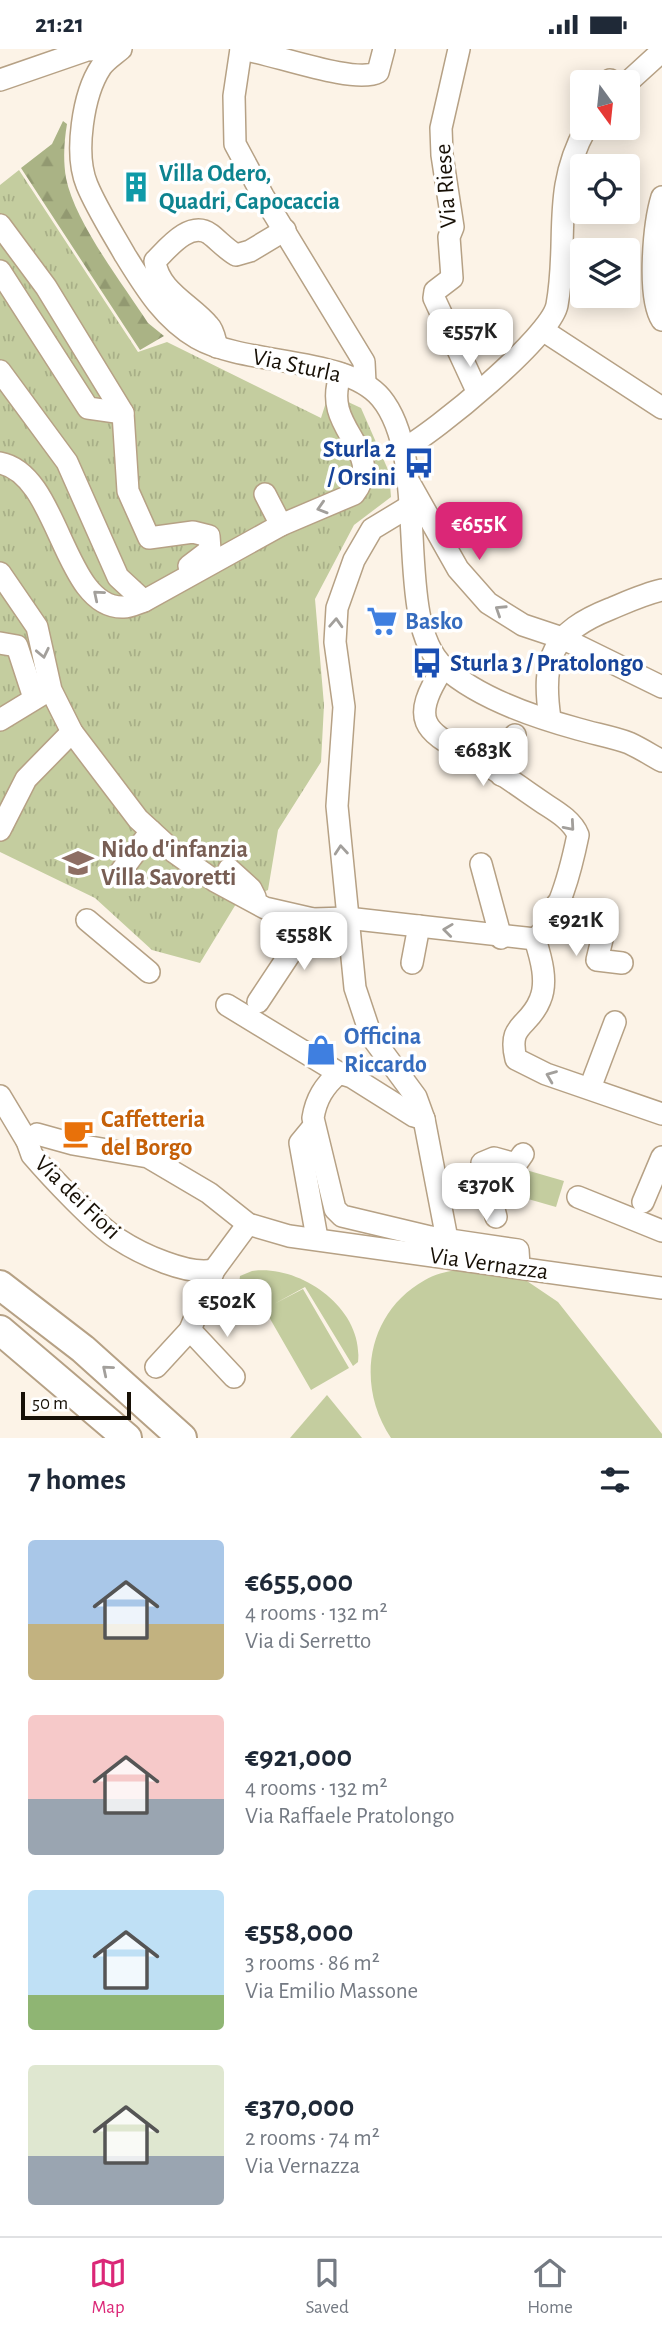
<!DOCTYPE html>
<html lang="en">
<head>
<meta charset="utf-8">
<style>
  body { margin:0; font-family:"Alegreya Sans",sans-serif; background:#f6f6f7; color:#1f2937; height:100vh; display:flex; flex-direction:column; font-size:26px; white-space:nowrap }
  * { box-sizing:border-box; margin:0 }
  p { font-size:23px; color:#747a83 }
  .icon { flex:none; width:38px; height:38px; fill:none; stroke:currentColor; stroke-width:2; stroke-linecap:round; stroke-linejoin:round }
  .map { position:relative; height:1389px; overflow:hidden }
  .sheet { display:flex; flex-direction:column; background:#fff; flex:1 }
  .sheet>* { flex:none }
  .needle { width:46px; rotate:165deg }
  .fabs { position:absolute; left:570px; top:21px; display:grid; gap:14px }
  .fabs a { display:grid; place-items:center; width:70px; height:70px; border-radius:7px; background:#fff; box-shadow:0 4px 18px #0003; font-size:35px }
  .scale { position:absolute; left:21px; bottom:18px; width:110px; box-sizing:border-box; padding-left:7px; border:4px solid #171006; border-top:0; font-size:19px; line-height:24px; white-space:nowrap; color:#171006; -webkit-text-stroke:5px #fff; paint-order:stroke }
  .price { position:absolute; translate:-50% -60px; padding:0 16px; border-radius:14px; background:#fff; color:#222; font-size:23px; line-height:46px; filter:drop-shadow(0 2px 4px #0008) }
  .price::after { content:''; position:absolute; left:50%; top:42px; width:21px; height:16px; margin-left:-10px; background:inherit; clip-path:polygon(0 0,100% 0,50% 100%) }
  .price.selected { background:#db2777; color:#fff }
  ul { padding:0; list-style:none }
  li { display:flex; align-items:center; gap:21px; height:175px; padding:0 28px }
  li span { display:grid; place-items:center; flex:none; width:196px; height:140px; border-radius:7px; color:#555 }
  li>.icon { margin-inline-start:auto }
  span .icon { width:84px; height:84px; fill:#fffc; stroke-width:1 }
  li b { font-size:30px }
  h2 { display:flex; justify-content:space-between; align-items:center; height:84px; padding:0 28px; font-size:30px }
  .status { display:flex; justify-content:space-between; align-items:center; height:49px; padding:0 35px; background:#fff; direction:ltr }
  .status svg { height:19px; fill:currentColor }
  .tabs { display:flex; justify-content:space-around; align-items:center; height:98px; border-top:2px solid #e0e1e3; background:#fff; font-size:19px; color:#747a83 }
  .tabs a { display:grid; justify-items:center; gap:4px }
  .tabs .selected { color:#db2777 }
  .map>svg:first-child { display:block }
  .grass { fill:url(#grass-tufts) }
  .forest { fill:url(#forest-firs) }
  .park { fill:#c4cd9f }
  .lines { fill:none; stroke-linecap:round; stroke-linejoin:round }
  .minor-casing { stroke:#b6a185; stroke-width:24 }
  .major-casing { stroke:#b6a185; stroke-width:32 }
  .minor { stroke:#fff; stroke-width:21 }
  .major { stroke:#fff; stroke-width:28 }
  .oneway { stroke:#a29f9b }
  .labels { text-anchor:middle; stroke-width:7; stroke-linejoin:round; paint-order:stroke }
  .culture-label { font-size:24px; font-weight:bold; fill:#0d838f; stroke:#fff; text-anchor:start }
  .street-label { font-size:24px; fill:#171006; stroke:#fff }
  .transit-label { font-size:24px; font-weight:bold; fill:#164399; stroke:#fff; text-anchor:end }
  .shop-label { font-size:24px; font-weight:bold; fill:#366cbe; stroke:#fff; text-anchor:start }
  .education-label { font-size:24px; font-weight:bold; fill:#785e54; stroke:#fff; text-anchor:start }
  .food-label { font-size:24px; font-weight:bold; fill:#c56008; stroke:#fff; text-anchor:start }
</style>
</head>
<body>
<div class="status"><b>21:21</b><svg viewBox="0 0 49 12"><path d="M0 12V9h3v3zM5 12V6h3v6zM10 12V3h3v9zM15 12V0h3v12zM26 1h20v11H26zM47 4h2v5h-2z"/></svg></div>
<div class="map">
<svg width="662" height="1389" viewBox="0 0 662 1389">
  <defs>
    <pattern id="grass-tufts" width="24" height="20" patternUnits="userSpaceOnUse" patternTransform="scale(1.75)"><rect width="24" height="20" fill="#c4cd9f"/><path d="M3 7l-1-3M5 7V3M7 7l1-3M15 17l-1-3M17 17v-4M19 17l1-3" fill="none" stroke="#a8af87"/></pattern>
    <pattern id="forest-firs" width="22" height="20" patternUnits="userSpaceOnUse" patternTransform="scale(1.75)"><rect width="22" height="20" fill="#aab385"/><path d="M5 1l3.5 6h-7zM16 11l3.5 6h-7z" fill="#929971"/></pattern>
  </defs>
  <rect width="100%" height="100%" fill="#fcf3e7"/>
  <!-- grass -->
  <path class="grass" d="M19,121L138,303L167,293L321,369L329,344L361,359L389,423L391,448L354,476L315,550L324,656L321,713L278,781L268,841L236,855L200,914L152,901L95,849L0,803V136Z"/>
  <!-- forest -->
  <path class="forest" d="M63,72L67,75C64,93 63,111 66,129C75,174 123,235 148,274L164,287L140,301L21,119L52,95Z"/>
  <!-- park -->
  <g class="park">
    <path d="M505,1115L564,1132L556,1158L497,1141Z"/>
    <path d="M471,1219L518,1226L558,1253L662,1385V1389H391C355,1336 367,1263 425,1231C439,1223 455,1221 471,1219Z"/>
    <path d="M252,1222C300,1215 364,1259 358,1313L353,1317L305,1238L274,1255L303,1240L349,1319L311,1341L265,1261L238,1242L240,1227Z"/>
    <path d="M327,1346L362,1389H290Z"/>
  </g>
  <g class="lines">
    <!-- minor casing -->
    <g class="minor-casing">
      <g id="minor">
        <path d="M121,0C114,6 106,11 101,18C83,45 74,105 87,136C97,160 112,183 125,206C145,238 163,269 197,289C246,317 346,307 381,349C433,412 391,571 444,618C478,649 534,668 578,680C595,685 613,688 629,694C640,699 651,706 662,712"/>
        <path d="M241,0L234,47L235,95L263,147L364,313L365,334"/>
        <path d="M241,0C271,4 355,36 378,23L384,0"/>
        <path d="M459,0L441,79L442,106L453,178L449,188L452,229L435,242L434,249L477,342"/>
        <path d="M0,31L87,1L116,0"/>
        <path d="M610,31L611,33"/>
        <path d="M628,33L662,2"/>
        <path d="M662,148C654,174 647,248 662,271"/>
        <path d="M0,176L46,238L123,364L128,442L149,489L193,483L209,487L210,501L189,517"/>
        <path d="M0,222L88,359L123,364"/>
        <path d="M544,282L662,359"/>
        <path d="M217,298C215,292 214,282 209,277C192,256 158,242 155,212C168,199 190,171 210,185C219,192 226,200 236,206L250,202L285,181"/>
        <path d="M0,322L67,413L118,528L144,552"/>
        <path d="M403,400C434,384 551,288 557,256C569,191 551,142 586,79"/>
        <path d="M0,414C60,425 63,561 124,558C130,558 138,554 144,552L281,476L354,445C388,400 319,381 341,325"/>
        <path d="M410,435L458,520L488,554L523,576L562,589L662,638"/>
        <path d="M265,445L281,476"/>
        <path d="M410,457L372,480L354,511L337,559L335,593L344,658L337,757L355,939L371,987L416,1048L424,1070L447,1190"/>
        <path d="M0,524L37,578L51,641L72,683L138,770L174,803L215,832L265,859L313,870L347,869L535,890C559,872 572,815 578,786C573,773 559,764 548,757C527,743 507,728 485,715C436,685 401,682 444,618"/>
        <path d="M0,594L17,597L34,649"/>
        <path d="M550,670C541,609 552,583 610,560C627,553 644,545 662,541"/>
        <path d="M0,671L46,643"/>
        <path d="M501,726L515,686"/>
        <path d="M0,781L26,730L72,683"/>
        <path d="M481,815L501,889"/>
        <path d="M229,820L251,840L255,848"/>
        <path d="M119,825L151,782"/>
        <path d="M557,855L606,874L597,911L622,914"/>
        <path d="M87,871L149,923"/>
        <path d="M535,890C541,909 548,933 540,951C529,979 507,974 516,1010L546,1025L662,1065"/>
        <path d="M412,914L419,877"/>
        <path d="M258,953L313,870"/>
        <path d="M227,956L339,1024"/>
        <path d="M590,1039L615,973"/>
        <path d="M0,1047L27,1092L32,1106C50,1127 96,1176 118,1190C141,1205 188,1227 214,1221"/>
        <path d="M424,1070L414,1067L352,1028L339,1024C324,1037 316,1050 313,1069L335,1160L342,1167L430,1188L518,1201L519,1217"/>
        <path d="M314,1077L300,1094L317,1189"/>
        <path d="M27,1092L37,1085L73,1095L148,1108L209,1144L248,1175L289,1187L662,1239"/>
        <path d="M578,1148L662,1182"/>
        <path d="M643,1153L662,1108"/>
        <path d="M496,1168L482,1114L494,1109L516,1115L523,1105"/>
        <path d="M190,1281L234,1328"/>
        <path d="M156,1318L190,1281L214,1221L248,1175"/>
      </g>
    </g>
    <!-- major casing -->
    <g class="major-casing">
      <g id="major">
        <path d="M0,1236L83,1300L182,1389"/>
        <path d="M0,1281L127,1389"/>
      </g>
    </g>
    <!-- minor -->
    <use href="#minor" class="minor"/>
    <!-- major -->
    <use href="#major" class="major"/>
  </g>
  <!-- one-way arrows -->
  <defs><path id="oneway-chevron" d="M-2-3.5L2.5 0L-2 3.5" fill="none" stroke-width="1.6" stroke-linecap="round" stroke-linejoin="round" transform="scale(1.75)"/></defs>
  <g class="oneway">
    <use href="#oneway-chevron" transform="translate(322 459) rotate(163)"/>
    <use href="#oneway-chevron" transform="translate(98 546) rotate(-140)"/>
    <use href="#oneway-chevron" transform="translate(500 561) rotate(-147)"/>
    <use href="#oneway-chevron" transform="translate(336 574) rotate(-87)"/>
    <use href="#oneway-chevron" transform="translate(43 604) rotate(78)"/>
    <use href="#oneway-chevron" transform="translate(570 777) rotate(49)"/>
    <use href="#oneway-chevron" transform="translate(341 801) rotate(-95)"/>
    <use href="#oneway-chevron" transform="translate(448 881) rotate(-173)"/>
    <use href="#oneway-chevron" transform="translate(551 1027) rotate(-158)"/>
    <use href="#oneway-chevron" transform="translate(107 1321) rotate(-140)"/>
  </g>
  <!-- icons -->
  <defs>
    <g id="building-bare" transform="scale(2.415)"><path d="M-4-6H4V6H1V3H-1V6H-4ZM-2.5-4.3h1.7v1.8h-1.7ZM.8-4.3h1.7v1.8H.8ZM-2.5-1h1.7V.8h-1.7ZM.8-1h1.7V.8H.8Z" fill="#0f9aa8" stroke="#fff" stroke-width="2.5" paint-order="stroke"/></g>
    <g id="bus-bare" transform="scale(2.415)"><path d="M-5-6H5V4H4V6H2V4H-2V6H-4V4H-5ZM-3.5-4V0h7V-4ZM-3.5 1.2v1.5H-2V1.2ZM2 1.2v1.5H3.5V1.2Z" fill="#1a4fb4" stroke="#fff" stroke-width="2.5" paint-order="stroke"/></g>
    <g id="supermarket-bare" transform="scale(2.415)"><path d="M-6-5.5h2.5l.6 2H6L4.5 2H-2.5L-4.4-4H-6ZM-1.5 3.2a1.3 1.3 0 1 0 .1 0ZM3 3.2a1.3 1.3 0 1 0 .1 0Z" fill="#3f7fe0" stroke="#fff" stroke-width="2.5" paint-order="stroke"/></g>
    <g id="school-bare" transform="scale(2.415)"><path d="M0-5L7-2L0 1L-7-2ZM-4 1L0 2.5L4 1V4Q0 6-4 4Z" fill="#8d6e63" stroke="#fff" stroke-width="2.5" paint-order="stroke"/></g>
    <g id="shop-bare" transform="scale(2.415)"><path d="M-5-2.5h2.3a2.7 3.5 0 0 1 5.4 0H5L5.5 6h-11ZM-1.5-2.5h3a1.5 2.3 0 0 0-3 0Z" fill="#3f7fe0" stroke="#fff" stroke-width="2.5" paint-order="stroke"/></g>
    <g id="cafe-bare" transform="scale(2.415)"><path d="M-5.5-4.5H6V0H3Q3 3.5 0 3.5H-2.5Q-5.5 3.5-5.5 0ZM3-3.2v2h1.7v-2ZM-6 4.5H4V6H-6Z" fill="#e8710a" stroke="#fff" stroke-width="2.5" paint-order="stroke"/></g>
  </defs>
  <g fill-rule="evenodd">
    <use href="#building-bare" x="136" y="138"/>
    <use href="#bus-bare" x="419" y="414"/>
    <use href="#supermarket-bare" x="382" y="572"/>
    <use href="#bus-bare" x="427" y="614"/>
    <use href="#school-bare" x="78" y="814"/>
    <use href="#shop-bare" x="321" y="1001"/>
    <use href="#cafe-bare" x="78" y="1084"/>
  </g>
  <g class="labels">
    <!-- culture labels -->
    <g class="culture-label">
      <text x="159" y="132">Villa Odero,<tspan x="159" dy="28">Quadri, Capocaccia</tspan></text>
    </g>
    <!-- street labels -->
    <g class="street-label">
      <text transform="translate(445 137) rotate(-94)" y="8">Via Riese</text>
      <text transform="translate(297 316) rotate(12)" y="8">Via Sturla</text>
      <text transform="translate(78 1148) rotate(44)" y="8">Via dei Fiori</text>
      <text transform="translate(489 1214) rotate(8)" y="8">Via Vernazza</text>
    </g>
    <!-- transit labels -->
    <g class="transit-label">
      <text x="396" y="408">Sturla 2<tspan x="396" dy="28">/ Orsini</tspan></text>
      <text x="450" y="622" text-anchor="start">Sturla 3 / Pratolongo</text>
    </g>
    <!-- shop labels -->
    <g class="shop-label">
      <text x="405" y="580">Basko</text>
      <text x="344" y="995">Officina<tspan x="344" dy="28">Riccardo</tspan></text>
    </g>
    <!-- education labels -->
    <g class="education-label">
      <text x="101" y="808">Nido d'infanzia<tspan x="101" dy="28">Villa Savoretti</tspan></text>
    </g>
    <!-- food labels -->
    <g class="food-label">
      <text x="101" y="1078">Caffetteria<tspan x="101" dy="28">del Borgo</tspan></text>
    </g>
  </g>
</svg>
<div class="fabs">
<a><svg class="needle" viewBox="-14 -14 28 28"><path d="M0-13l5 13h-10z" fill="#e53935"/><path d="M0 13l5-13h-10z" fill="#747a83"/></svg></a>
<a><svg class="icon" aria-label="locate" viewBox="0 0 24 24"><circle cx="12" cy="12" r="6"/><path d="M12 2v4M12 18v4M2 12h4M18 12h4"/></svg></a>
<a><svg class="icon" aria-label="layers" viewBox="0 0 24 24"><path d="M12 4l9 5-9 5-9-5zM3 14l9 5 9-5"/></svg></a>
</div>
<div class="scale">50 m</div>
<b class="price" style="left:470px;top:320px">€557K</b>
<b class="price selected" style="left:479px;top:513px">€655K</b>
<b class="price" style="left:483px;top:739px">€683K</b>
<b class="price" style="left:576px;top:909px">€921K</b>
<b class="price" style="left:304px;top:923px">€558K</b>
<b class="price" style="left:486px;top:1174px">€370K</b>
<b class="price" style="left:227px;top:1290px">€502K</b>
</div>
<section class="sheet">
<h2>7 homes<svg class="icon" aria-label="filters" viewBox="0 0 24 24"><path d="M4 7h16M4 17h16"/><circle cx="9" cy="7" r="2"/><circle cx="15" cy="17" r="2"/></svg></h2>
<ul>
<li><span style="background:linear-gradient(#a9c7e8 60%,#c2b280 0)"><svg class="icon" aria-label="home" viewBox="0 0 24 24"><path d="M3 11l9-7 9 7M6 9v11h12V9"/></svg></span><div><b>€655,000</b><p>4 rooms · 132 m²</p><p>Via di Serretto</p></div></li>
<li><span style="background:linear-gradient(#f6c9c9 60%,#9aa5b1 0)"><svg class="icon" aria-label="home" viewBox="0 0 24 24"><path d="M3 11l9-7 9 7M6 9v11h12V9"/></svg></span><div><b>€921,000</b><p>4 rooms · 132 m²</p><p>Via Raffaele Pratolongo</p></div></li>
<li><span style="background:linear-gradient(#bfe0f5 75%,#8fb573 0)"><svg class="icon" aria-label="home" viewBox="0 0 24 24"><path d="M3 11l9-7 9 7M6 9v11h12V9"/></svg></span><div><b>€558,000</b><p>3 rooms · 86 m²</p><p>Via Emilio Massone</p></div></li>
<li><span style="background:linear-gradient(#dfe7d0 65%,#9aa5b1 0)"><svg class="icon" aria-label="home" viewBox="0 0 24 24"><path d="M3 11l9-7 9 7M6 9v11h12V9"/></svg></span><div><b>€370,000</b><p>2 rooms · 74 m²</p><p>Via Vernazza</p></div></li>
</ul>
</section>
<nav class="tabs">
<a class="selected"><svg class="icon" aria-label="map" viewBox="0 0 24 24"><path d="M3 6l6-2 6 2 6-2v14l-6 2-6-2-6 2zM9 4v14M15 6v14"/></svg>Map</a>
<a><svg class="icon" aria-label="saved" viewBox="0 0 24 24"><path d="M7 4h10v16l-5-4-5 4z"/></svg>Saved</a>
<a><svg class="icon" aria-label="home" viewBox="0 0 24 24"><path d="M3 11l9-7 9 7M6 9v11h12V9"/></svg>Home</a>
</nav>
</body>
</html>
